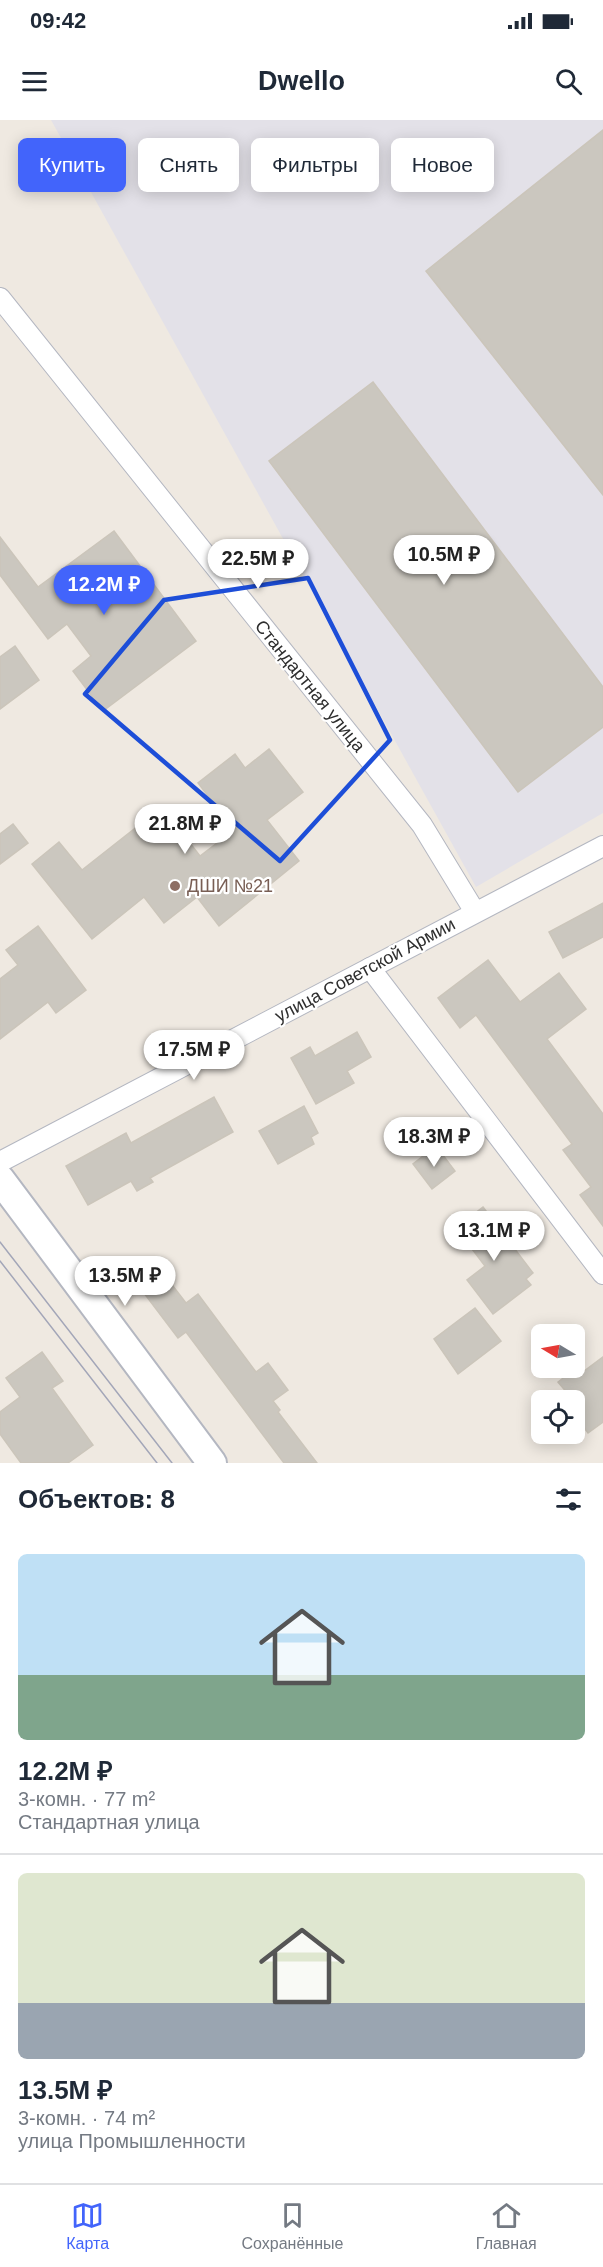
<!DOCTYPE html>
<html lang="ru">
<head>
<meta charset="utf-8">
<style>
  body { margin:0; font-family:Arial,sans-serif; background:#f2f2f3; color:#1f2937; height:100vh; display:flex; flex-direction:column; font-size:22px; white-space:nowrap }
  * { box-sizing:border-box; margin:0 }
  p { font-size:20px; color:#747a83 }
  .icon { flex:none; width:33px; height:33px; fill:none; stroke:currentColor; stroke-width:2; stroke-linecap:round; stroke-linejoin:round }
  .map { position:relative; height:1343px; overflow:hidden }
  .sheet { display:flex; flex-direction:column; background:#fff; flex:1 }
  .sheet>* { flex:none }
  .top-card { position:absolute; left:18px; top:18px; width:567px; height:54px; display:flex; gap:12px }
  .needle { width:39px; rotate:280deg }
  .controls { position:absolute; left:531px; top:1204px; display:grid; gap:12px }
  .controls a { display:grid; place-items:center; width:54px; height:54px; border-radius:9px; background:#fff; box-shadow:0 3px 15px #0003; font-size:30px }
  .price { position:absolute; translate:-50% -51px; padding:0 14px; border-radius:21px; background:#fff; color:#222; font-size:20px; line-height:39px; filter:drop-shadow(0 2px 3px #0008) }
  .price::after { content:''; position:absolute; left:50%; top:36px; width:18px; height:14px; margin-left:-9px; background:inherit; clip-path:polygon(0 0,100% 0,50% 100%) }
  .price.current { background:#4264fb; color:#fff }
  ul { padding:0; list-style:none }
  li { display:grid; align-content:center; gap:12px; height:318px; padding:0 18px }
  li+li { border-top:2px solid #e0e1e3 }
  li span { display:grid; place-items:center; height:186px; border-radius:9px; color:#555 }
  li>.icon { margin-inline-start:auto }
  span .icon { width:108px; height:108px; fill:#fffc; stroke-width:1 }
  li b { font-size:26px }
  h2 { display:flex; justify-content:space-between; align-items:center; height:72px; padding:0 18px; font-size:26px }
  .pill { padding:0 21px; border-radius:9px; background:#fff; box-shadow:0 3px 15px #0003; font-size:21px; line-height:54px }
  .pill.current { background:#4264fb; color:#fff }
  .status { display:flex; justify-content:space-between; align-items:center; height:42px; padding:0 30px; background:#fff; direction:ltr }
  .status svg { height:16px; fill:currentColor }
  header { display:flex; justify-content:space-between; align-items:center; height:78px; padding:0 18px; background:#fff; font-size:27px; font-weight:800 }
  .tab-bar { display:flex; justify-content:space-around; align-items:center; height:84px; border-top:2px solid #e0e1e3; background:#fff; font-size:16px; color:#747a83 }
  .tab-bar a { display:grid; justify-items:center; gap:3px }
  .tab-bar .current { color:#4264fb }
  .map>svg:first-child { display:block }
  .industrial { fill:#e3e1e8 }
  .building { fill:#cbc7bf; stroke:#cbc5ba; stroke-width:1.5 }
  .lines { fill:none; stroke-linecap:round; stroke-linejoin:round }
  .street-casing { stroke:#b4b7c1; stroke-width:22 }
  .secondary-casing { stroke:#b4b7c1; stroke-width:32 }
  .street { stroke:#fff; stroke-width:20 }
  .secondary { stroke:#fff; stroke-width:28 }
  .tram { stroke:#a3a6b8; stroke-width:1.5 }
  .marked { fill:none; stroke:#1d4ed8; stroke-width:4.5; stroke-linejoin:round }
  .education-dot { fill:#8d6e63; stroke:#fff; stroke-width:2 }
  .labels { text-anchor:middle; stroke-width:4.5; stroke-linejoin:round; paint-order:stroke }
  .street-label { font-size:18px; fill:#2e2e2e; stroke:#fff }
  .education-label { font-size:18px; fill:#785e54; stroke:#fff; text-anchor:start }
</style>
</head>
<body>
<div class="status"><b>09:42</b><svg viewBox="0 0 49 12"><path d="M0 12V9h3v3zM5 12V6h3v6zM10 12V3h3v9zM15 12V0h3v12zM26 1h20v11H26zM47 4h2v5h-2z"/></svg></div>
<header><svg class="icon" aria-label="menu" viewBox="0 0 24 24"><path d="M4 6h16M4 12h16M4 18h16"/></svg>Dwello<svg class="icon" aria-label="search" viewBox="0 0 24 24"><circle cx="10" cy="10" r="6"/><path d="M15 15l6 6"/></svg></header>
<div class="map">
<svg width="603" height="1343" viewBox="0 0 603 1343">
  <rect width="100%" height="100%" fill="#efe9e1"/>
  <!-- industrial -->
  <path class="industrial" d="M51,0H603V693L476,767Z"/>
  <!-- building -->
  <g class="building">
    <path d="M603,10V375L426,151Z"/>
    <path d="M373,262L603,567V607L518,672L269,341Z"/>
    <path d="M114,411L196,521L103,591L73,551L91,536L67,504L48,519L0,455V417L38,467Z"/>
    <path d="M15,526L39,560L0,589V537Z"/>
    <path d="M269,629L303,672L267,700L299,741L219,806L197,777L164,803L144,777L92,819L32,744L59,722L82,750L162,687L200,736L234,710L198,663L235,634L245,648Z"/>
    <path d="M13,704L28,723L0,744V714Z"/>
    <path d="M603,783V817L563,838L549,812Z"/>
    <path d="M38,806L86,870L56,893L48,882L0,919V859L18,845L6,830Z"/>
    <path d="M488,840L520,882L559,853L586,889L547,919L603,994V1106L580,1075L591,1067L563,1030L572,1024L476,895L460,908L438,878Z"/>
    <path d="M357,912L371,937L347,951L354,963L316,984L291,938L310,927L315,936Z"/>
    <path d="M214,977L233,1012L150,1058L153,1062L137,1071L131,1061L88,1085L66,1046L126,1013L131,1023Z"/>
    <path d="M304,986L318,1013L311,1017L314,1024L278,1044L259,1011Z"/>
    <path d="M436,1026L455,1051L432,1069L413,1044Z"/>
    <path d="M483,1087L533,1153L526,1159L531,1165L493,1194L467,1160L485,1146L456,1108Z"/>
    <path d="M156,1144L186,1183L198,1174L256,1252L268,1243L288,1270L273,1281L280,1290L278,1292L317,1343H284L186,1212L178,1218L134,1160Z"/>
    <path d="M475,1188L501,1221L458,1254L434,1219Z"/>
    <path d="M42,1232L63,1261L52,1268L93,1325L68,1343H21L0,1314V1292L20,1277L6,1258Z"/>
    <path d="M603,1237V1302L588,1313L574,1294V1281L558,1262L572,1251L576,1257Z"/>
  </g>
  <g class="lines">
    <!-- street casing -->
    <g class="street-casing">
      <g id="street">
        <path d="M0,178L422,705L475,792"/>
        <path d="M370,848L603,1154"/>
        <path d="M0,1042L603,726"/>
      </g>
    </g>
    <!-- secondary casing -->
    <g class="secondary-casing">
      <path id="secondary" d="M0,1059L212,1343"/>
    </g>
    <!-- street -->
    <use href="#street" class="street"/>
    <!-- secondary -->
    <use href="#secondary" class="secondary"/>
    <!-- tram -->
    <g class="tram">
      <path d="M0,1122L172,1343"/>
      <path d="M0,1141L157,1343"/>
    </g>
  </g>
  <!-- marked area -->
  <path class="marked" d="M308,458L390,620L280,741L85,574L164,480Z"/>
  <!-- markers -->
  <circle class="education-dot" cx="175" cy="766" r="6"/>
  <g class="labels">
    <!-- street labels -->
    <g class="street-label">
      <text transform="translate(310 566) rotate(51)" y="6">Стандартная улица</text>
      <text transform="translate(365 850) rotate(-28)" y="6">улица Советской Армии</text>
    </g>
    <!-- education labels -->
    <g class="education-label">
      <text x="187" y="772">ДШИ №21</text>
    </g>
  </g>
</svg>
<div class="controls">
<a><svg class="needle" viewBox="-14 -14 28 28"><path d="M0-13l5 13h-10z" fill="#e53935"/><path d="M0 13l5-13h-10z" fill="#747a83"/></svg></a>
<a><svg class="icon" aria-label="locate" viewBox="0 0 24 24"><circle cx="12" cy="12" r="6"/><path d="M12 2v4M12 18v4M2 12h4M18 12h4"/></svg></a>
</div>
<b class="price" style="left:444px;top:466px">10.5M ₽</b>
<b class="price" style="left:258px;top:470px">22.5M ₽</b>
<b class="price current" style="left:104px;top:496px">12.2M ₽</b>
<b class="price" style="left:185px;top:735px">21.8M ₽</b>
<b class="price" style="left:194px;top:961px">17.5M ₽</b>
<b class="price" style="left:434px;top:1048px">18.3M ₽</b>
<b class="price" style="left:494px;top:1142px">13.1M ₽</b>
<b class="price" style="left:125px;top:1187px">13.5M ₽</b>
<div class="top-card">
<a class="pill current">Купить</a>
<a class="pill">Снять</a>
<a class="pill">Фильтры</a>
<a class="pill">Новое</a>
</div>
</div>
<section class="sheet">
<h2>Объектов: 8<svg class="icon" aria-label="filters" viewBox="0 0 24 24"><path d="M4 7h16M4 17h16"/><circle cx="9" cy="7" r="2"/><circle cx="15" cy="17" r="2"/></svg></h2>
<ul>
<li><span style="background:linear-gradient(#bfe0f5 65%,#7fa58c 0)"><svg class="icon" aria-label="home" viewBox="0 0 24 24"><path d="M3 11l9-7 9 7M6 9v11h12V9"/></svg></span><div><b>12.2M ₽</b><p>3-комн. · 77 m²</p><p>Стандартная улица</p></div></li>
<li><span style="background:linear-gradient(#dfe7d0 70%,#9aa5b1 0)"><svg class="icon" aria-label="home" viewBox="0 0 24 24"><path d="M3 11l9-7 9 7M6 9v11h12V9"/></svg></span><div><b>13.5M ₽</b><p>3-комн. · 74 m²</p><p>улица Промышленности</p></div></li>
</ul>
</section>
<nav class="tab-bar">
<a class="current"><svg class="icon" aria-label="map" viewBox="0 0 24 24"><path d="M3 6l6-2 6 2 6-2v14l-6 2-6-2-6 2zM9 4v14M15 6v14"/></svg>Карта</a>
<a><svg class="icon" aria-label="saved" viewBox="0 0 24 24"><path d="M7 4h10v16l-5-4-5 4z"/></svg>Сохранённые</a>
<a><svg class="icon" aria-label="home" viewBox="0 0 24 24"><path d="M3 11l9-7 9 7M6 9v11h12V9"/></svg>Главная</a>
</nav>
</body>
</html>
